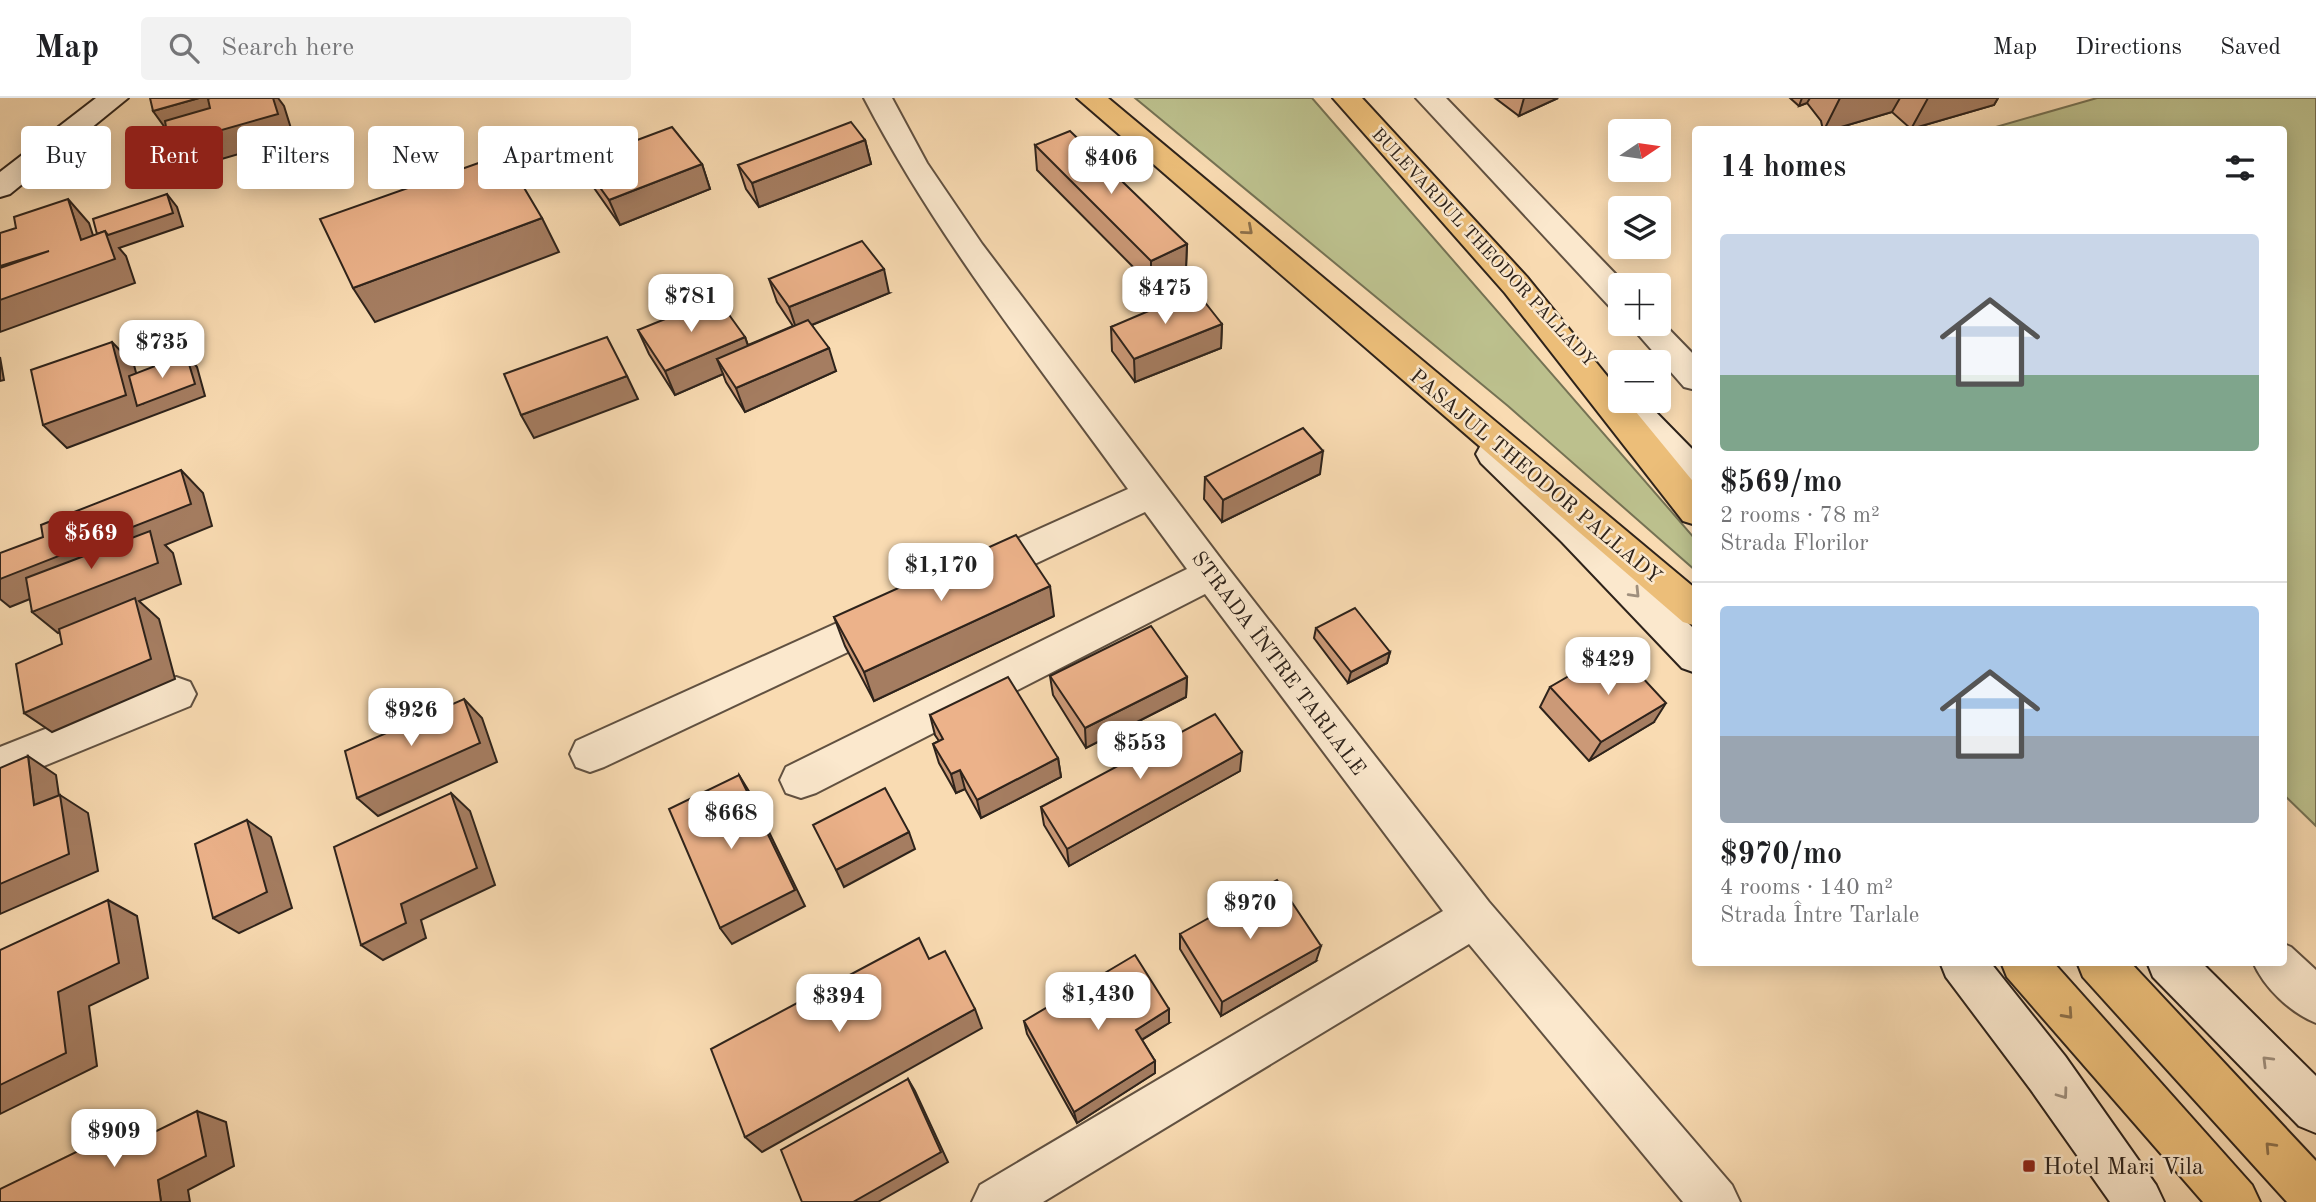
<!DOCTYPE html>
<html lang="en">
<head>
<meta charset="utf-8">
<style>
  body { margin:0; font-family:"Old Standard TT",serif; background:#f2f2f2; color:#202124; height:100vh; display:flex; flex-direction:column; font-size:26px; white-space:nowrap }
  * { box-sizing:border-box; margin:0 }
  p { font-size:23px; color:#757577 }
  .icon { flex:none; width:38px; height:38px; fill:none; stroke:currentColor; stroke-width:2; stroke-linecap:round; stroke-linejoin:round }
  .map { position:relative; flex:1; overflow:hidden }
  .sheet { position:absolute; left:1692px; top:28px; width:595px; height:840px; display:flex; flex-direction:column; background:#fff; border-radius:7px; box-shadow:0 4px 18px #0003 }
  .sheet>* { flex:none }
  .hud { position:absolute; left:21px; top:28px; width:665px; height:63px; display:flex; gap:14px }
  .needle { width:46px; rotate:77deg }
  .controls { position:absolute; left:1608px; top:21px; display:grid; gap:14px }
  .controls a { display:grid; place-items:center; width:63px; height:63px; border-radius:7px; background:#fff; box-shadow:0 4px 18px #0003; font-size:35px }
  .price { position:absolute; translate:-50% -60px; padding:0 16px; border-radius:14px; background:#fff; color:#222; font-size:23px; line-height:46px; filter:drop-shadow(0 2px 4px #0008) }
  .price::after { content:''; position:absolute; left:50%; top:42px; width:21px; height:16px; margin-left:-10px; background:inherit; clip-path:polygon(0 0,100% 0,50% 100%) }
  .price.selected { background:#8f2418; color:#fff }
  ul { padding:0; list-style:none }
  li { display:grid; align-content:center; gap:14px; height:371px; padding:0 28px }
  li+li { border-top:2px solid #e0e0e0 }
  li span { display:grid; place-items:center; height:217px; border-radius:7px; color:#555 }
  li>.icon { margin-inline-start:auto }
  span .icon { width:126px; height:126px; fill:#fffc; stroke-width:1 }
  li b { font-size:30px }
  h2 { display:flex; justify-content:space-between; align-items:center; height:84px; padding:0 28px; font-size:30px }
  .tag { padding:0 24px; border-radius:7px; background:#fff; box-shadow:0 4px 18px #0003; font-size:24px; line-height:63px }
  .tag.selected { background:#8f2418; color:#fff }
  header { display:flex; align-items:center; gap:42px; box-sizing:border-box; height:98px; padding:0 35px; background:#fff; border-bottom:2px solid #e0e0e0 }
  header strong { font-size:33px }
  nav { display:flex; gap:38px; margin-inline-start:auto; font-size:24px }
  .search { width:490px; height:63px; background:#f2f2f2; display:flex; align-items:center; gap:18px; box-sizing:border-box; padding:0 24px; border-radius:7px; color:#757577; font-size:26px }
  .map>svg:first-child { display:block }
  .green { fill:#bcc08d; stroke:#757254; stroke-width:2 }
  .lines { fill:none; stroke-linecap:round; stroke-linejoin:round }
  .street-casing { stroke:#615141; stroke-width:4 }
  .secondary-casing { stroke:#2e231b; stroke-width:4 }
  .primary-casing { stroke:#2e231b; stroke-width:4 }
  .street { fill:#fbe8cd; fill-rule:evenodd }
  .secondary { fill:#fbe8cd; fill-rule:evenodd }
  .primary { fill:#ecbe79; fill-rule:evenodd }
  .wall { fill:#cb9977; stroke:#2e231b; stroke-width:2 }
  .shaded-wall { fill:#a57d61; stroke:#2e231b; stroke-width:2 }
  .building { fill:#ecb28a; stroke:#2e231b; stroke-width:2 }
  .oneway { stroke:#8d704a }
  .oneway2 { stroke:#9f8f7d }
  .poi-dot { fill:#8f2418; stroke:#fbe8cd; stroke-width:2.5 }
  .labels { text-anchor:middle; stroke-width:5; stroke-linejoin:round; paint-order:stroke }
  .far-street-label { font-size:18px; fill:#2e231b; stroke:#fbe8cd }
  .street-label { font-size:21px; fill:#2e231b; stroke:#fbe8cd }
  .near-poi-label { font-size:24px; fill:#2e231b; stroke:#fbe8cd; text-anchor:start }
</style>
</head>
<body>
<header>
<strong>Map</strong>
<div class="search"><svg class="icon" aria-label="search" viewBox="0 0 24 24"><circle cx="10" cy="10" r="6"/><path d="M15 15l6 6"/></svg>Search here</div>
<nav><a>Map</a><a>Directions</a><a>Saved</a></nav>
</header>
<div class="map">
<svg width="2316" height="1104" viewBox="0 0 2316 1104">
  <rect width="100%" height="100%" fill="#f9dbb2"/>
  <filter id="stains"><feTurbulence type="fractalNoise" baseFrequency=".00286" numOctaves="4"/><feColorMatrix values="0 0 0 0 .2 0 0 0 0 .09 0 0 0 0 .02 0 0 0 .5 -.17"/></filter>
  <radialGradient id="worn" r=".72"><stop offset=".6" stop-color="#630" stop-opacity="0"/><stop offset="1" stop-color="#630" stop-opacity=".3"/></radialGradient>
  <!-- green -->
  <g class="green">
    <path d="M1135,0H1312L1696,442V473L1508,308Z"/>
    <path d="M2097,0H2316V728L2284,697V32L1989,31Z"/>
  </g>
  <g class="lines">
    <!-- street casing -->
    <g class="street-casing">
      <g id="street">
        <path d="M864,0H892L927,65L982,146L1224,465L1489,804L1732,1087L1740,1104H1683L1469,846L1043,1104H972L980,1087L1443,813L1205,496L816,695L801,700L786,695L780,682L786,669L1187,471L1145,414L992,486L979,490L966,486L960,475L966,464L1128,391C1036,264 937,140 864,0Z"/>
        <path d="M1416,0H1446L1626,187H1620V211L1609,208Z"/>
        <path d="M1659,221L1696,259V292L1684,289L1629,226H1659Z"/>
        <path d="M890,501L903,506L909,517L903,528L604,669L590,674L576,669L570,656L576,643Z"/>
        <path d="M176,579L190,584L196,596L190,608L0,686V649Z"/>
        <path d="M2284,846L2291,849L2316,872V925C2291,915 2264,890 2253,864H2284Z"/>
      </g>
    </g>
    <!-- secondary casing -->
    <g class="secondary-casing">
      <g id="secondary">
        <path d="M96,0H128L10,96L0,99V74Z"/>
        <path d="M1620,292V303H1645L1696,355V391L1684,388L1613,312L1608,303L1613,294Z"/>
        <path d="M1493,343L1505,347L1588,424L1696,533V575L1682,570L1562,444L1481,365L1476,356L1481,347Z"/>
        <path d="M1940,864H1990L2065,958L2156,1087L2164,1104H2110L2031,992L1946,879Z"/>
        <path d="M2147,864H2201L2316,978V1035L2299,1028L2153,879Z"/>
      </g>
    </g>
    <!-- primary casing -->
    <g class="primary-casing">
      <g id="primary">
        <path d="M1077,0H1108L1696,491V528L1683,524Z"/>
        <path d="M1333,0H1362L1527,179L1620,294V303H1627L1696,387V427L1683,423L1505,195Z"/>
        <path d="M2001,864H2053L2252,1087L2260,1104H2203L2007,879Z"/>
        <path d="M2077,864H2130L2316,1063V1104H2287L2083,879Z"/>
      </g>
    </g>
    <!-- street -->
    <use href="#street" class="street"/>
    <!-- secondary -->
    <use href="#secondary" class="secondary"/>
    <!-- primary -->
    <use href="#primary" class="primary"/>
  </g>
  <!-- wall -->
  <g class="wall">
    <path d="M1495,0H1558L1519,18Z"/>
    <path d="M1790,0H1998L1994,7L1911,31L1892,14L1831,32H1823L1821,23L1807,5L1799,8Z"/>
    <path d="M865,42L871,66L759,109L746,91L738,67Z"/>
    <path d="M1035,47L1187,146L1186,170L1151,187L1037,72Z"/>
    <path d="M581,63L702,66L710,91L620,127L592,87Z"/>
    <path d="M769,181L889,195L812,227L836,273L745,314L726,284L723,276L675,297L649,256L638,232L745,239L748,247L793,228L777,204Z"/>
    <path d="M1182,205L1222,226L1221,250L1135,284L1112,253L1111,229Z"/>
    <path d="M1320,376L1222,424L1204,401L1205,379Z"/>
    <path d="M1054,518L874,603L845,548L834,519Z"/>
    <path d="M1316,530L1390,554L1387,565L1348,585L1314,540Z"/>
    <path d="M1612,573L1654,624L1589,663L1540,609L1550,589Z"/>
    <path d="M1050,578L1187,579L1186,599L1086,650L1053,597Z"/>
    <path d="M930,617L1058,660L1061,679L981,720L965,691L956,695L939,665L933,646L939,643L935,637Z"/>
    <path d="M1240,673L1069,768L1044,727L1041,709Z"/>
    <path d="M1180,836L1316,863L1221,918L1180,851Z"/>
    <path d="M1024,923L1169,925L1142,942L1155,963V975L1077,1025L1027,936Z"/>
  </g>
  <!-- shaded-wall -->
  <g class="shaded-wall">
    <path d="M199,0H241L171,38L153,13Z"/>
    <path d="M273,0H278L284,8L294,40L187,71L169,47Z"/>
    <path d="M1524,0H1558L1519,18Z"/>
    <path d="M1802,0H1810L1807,5L1799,8Z"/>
    <path d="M1840,0H1900L1892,14L1831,32H1824Z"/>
    <path d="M1928,0H1998L1994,7L1911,31Z"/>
    <path d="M865,42L871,66L759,109L752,85Z"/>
    <path d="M702,66L710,91L620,127L609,102Z"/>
    <path d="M167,96L177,109L183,128L119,150L126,158L135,185L0,234V168L81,142L68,101L89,125L102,165L105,133Z"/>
    <path d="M542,120L559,154L375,224L353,190Z"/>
    <path d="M1187,146L1186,170L1151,187V163Z"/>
    <path d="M884,171L889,195L797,233L789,209Z"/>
    <path d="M1222,226L1221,250L1135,284L1134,261Z"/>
    <path d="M745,239L753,263L717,261L723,276L675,297L665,273Z"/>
    <path d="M112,244L134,267L144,305L186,256L197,269L205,298L67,350L43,327Z"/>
    <path d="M829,250L836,273L745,314L736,290Z"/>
    <path d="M0,259L4,282L0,283Z"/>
    <path d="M627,278L638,301L534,340L521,317Z"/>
    <path d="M1323,353L1320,376L1222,424L1223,402Z"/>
    <path d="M181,372L203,395L212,428L165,447L173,455L181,486L139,503L159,521L175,581L52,634L24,615L136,504L58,535L32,514L154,451L10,509L0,501V481Z"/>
    <path d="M1050,488L1054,518L874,603L864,574Z"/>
    <path d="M1390,554L1387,565L1348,585L1351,574Z"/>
    <path d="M1187,579L1186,599L1086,650L1085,630Z"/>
    <path d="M464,601L482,620L497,664L378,718L357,700Z"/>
    <path d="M1666,605L1654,624L1589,663L1601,644Z"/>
    <path d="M1242,654L1240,673L1069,768L1067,751Z"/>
    <path d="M28,658L56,677L63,725L34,707Z"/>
    <path d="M1058,660L1061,679L981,720L977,702Z"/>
    <path d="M960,672L965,691L956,695L951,676Z"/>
    <path d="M739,677L750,695L805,808L732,846L720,830Z"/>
    <path d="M451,695L470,713L495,787L421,822L426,840L383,862L361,847L401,806Z"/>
    <path d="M60,697L88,715L98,773L0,816V786Z"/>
    <path d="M247,722L271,739L292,810L239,835L213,820Z"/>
    <path d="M909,734L915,751L844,789L836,772Z"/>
    <path d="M108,802L137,818L148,880L89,908L97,968L0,1016V987Z"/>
    <path d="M1321,848L1316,863L1221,918L1222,904Z"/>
    <path d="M975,911L982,930L762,1054L745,1039Z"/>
    <path d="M1169,911V925L1136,945V932Z"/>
    <path d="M1155,963V975L1077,1025L1074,1014Z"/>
    <path d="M908,981L915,993L948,1064L878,1104H853Z"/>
    <path d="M197,1013L226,1024L234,1068L188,1092L190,1104H161L158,1082Z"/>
    <path d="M111,1037L142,1048L112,1055Z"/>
  </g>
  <!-- building -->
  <g class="building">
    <path d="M150,0H199L153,13Z"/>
    <path d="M210,0H273L278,16L169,47L165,23L210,10L208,1Z"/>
    <path d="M851,24L865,42L752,85L738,67Z"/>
    <path d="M672,29L702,66L609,102L581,63Z"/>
    <path d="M1070,33L1187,146L1151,163L1035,47Z"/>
    <path d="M504,56L542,120L353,190L320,121Z"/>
    <path d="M167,96L173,115L108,137L105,133L97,136L93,121Z"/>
    <path d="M68,101L81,142L105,133L115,161L0,202V170L49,153L0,168V135L16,130L14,119Z"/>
    <path d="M862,143L884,171L789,209L769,181Z"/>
    <path d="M1200,198L1222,226L1134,261L1111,229L1179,200L1182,205Z"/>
    <path d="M717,200L745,239L665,273L638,232Z"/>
    <path d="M808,222L829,250L736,290L717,261Z"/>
    <path d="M607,239L627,278L521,317L504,276Z"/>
    <path d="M112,244L126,297L43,327L31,272Z"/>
    <path d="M186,256L195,286L137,308L129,278Z"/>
    <path d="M1303,330L1323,353L1223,402L1205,379Z"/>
    <path d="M181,372L191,406L0,481V455L43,439L41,427Z"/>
    <path d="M150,433L158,465L32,514L26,480Z"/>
    <path d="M1016,437L1050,488L864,574L834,519Z"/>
    <path d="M135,500L151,561L24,615L16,566L62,546L59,531Z"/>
    <path d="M1355,510L1390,554L1351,574L1316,530Z"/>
    <path d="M1151,528L1187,579L1085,630L1050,578Z"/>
    <path d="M1600,560L1612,573L1628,564L1666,605L1601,644L1550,589Z"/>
    <path d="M1008,579L1058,660L977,702L960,672L951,676L933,646L943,641L930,617Z"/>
    <path d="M464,601L480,645L357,700L345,653Z"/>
    <path d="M1215,616L1242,654L1067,751L1041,709Z"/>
    <path d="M28,658L34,707L60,697L69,756L0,786V670Z"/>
    <path d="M739,677L795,792L720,830L669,711Z"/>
    <path d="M885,690L909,734L836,772L813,727Z"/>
    <path d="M451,695L477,770L401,806L406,825L361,847L334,749Z"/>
    <path d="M247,722L267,794L213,820L195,746Z"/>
    <path d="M1277,782L1321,848L1222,904L1180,836Z"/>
    <path d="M108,802L119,865L58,894L66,955L0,987V852Z"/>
    <path d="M919,840L929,861L945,853L975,911L745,1039L711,951Z"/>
    <path d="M1135,857L1169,911L1136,932L1155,963L1074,1014L1024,923Z"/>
    <path d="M908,981L941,1054L853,1104H802L781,1052Z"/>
    <path d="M197,1013L206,1058L158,1082L161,1104H0V1091L111,1037L112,1055Z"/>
  </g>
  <!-- one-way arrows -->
  <defs><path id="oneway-chevron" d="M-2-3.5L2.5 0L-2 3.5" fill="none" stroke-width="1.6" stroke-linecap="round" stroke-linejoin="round" transform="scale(1.75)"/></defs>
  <g class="oneway">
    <use href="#oneway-chevron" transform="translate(1248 132) rotate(41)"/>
    <use href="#oneway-chevron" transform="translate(2068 916) rotate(48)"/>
    <use href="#oneway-chevron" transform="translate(2270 1049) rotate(-133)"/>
  </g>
  <g class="oneway2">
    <use href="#oneway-chevron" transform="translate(1635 495) rotate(46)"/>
    <use href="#oneway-chevron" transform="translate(2267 963) rotate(-135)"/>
    <use href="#oneway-chevron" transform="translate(2063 996) rotate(54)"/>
  </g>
  <!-- markers -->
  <rect class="poi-dot" x="2022" y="1061" width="14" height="14" rx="3.5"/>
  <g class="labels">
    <!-- far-street labels -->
    <g class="far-street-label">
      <text transform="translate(1484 149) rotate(47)" y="6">BULEVARDUL THEODOR PALLADY</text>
    </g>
    <!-- street labels -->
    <g class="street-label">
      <text transform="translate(1536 378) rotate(40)" y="7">PASAJUL THEODOR PALLADY</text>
      <text transform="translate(1279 565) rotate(53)" y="7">STRADA ÎNTRE TARLALE</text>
    </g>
    <!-- near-poi labels -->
    <g class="near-poi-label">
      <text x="2043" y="1076">Hotel Mari Vila</text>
    </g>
  </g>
  <rect width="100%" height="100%" filter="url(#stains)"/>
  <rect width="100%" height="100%" fill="url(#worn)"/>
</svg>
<div class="controls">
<a><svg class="needle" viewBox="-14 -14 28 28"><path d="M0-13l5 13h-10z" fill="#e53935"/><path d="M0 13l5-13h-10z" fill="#757577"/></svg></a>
<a><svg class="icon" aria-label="layers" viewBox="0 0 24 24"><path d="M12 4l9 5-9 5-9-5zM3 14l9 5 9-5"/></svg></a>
<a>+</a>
<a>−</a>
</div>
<b class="price" style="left:1111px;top:98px">$406</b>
<b class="price" style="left:1165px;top:228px">$475</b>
<b class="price" style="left:691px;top:236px">$781</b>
<b class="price" style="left:162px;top:282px">$735</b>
<b class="price selected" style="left:91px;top:473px">$569</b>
<b class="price" style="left:941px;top:505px">$1,170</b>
<b class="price" style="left:1608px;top:599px">$429</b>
<b class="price" style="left:411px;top:650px">$926</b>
<b class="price" style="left:1140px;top:683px">$553</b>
<b class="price" style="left:731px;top:753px">$668</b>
<b class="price" style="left:1250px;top:843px">$970</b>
<b class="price" style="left:1098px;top:934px">$1,430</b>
<b class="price" style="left:839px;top:936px">$394</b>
<b class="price" style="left:114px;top:1071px">$909</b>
<div class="hud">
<a class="tag">Buy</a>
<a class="tag selected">Rent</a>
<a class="tag">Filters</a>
<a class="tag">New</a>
<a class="tag">Apartment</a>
</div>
<section class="sheet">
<h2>14 homes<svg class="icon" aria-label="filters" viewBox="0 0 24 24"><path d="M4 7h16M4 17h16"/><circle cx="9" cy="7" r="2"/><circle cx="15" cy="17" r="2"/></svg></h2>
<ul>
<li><span style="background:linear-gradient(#c9d6e8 65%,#7fa58c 0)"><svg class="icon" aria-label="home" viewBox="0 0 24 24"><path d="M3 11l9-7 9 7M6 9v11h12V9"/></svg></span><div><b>$569/mo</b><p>2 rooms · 78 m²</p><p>Strada Florilor</p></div></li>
<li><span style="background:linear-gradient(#a9c7e8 60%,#9aa5b1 0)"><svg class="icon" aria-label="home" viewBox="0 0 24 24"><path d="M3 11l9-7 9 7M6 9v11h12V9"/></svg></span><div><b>$970/mo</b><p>4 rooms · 140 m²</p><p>Strada Între Tarlale</p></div></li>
</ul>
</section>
</div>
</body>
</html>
